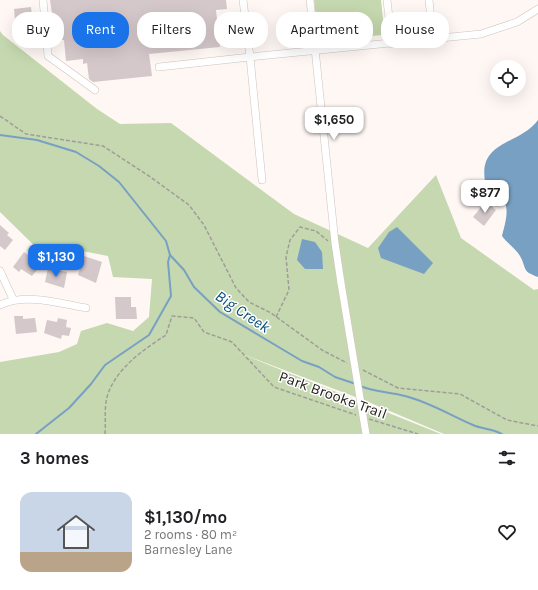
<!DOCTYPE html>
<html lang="en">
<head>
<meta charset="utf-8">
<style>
  body { margin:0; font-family:Karla,sans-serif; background:#f2f2f2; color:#202124; height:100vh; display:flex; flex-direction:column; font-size:15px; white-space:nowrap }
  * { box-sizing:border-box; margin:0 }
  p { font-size:13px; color:#757577 }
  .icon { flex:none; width:22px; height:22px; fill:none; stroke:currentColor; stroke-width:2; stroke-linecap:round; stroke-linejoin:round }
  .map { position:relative; height:434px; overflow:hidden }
  .details { display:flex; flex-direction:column; background:#fff; flex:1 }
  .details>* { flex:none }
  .guide { position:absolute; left:12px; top:12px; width:514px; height:36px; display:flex; gap:8px }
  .fabs { position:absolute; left:490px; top:60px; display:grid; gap:8px }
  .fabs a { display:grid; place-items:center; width:36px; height:36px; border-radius:50%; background:#fff; box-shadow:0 4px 16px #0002; font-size:20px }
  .price { position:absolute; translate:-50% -34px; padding:0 9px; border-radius:8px; background:#fff; color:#222; font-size:13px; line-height:26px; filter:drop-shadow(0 1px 2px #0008) }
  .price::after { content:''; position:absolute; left:50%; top:24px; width:12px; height:9px; margin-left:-6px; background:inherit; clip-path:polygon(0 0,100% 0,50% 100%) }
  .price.selected { background:#1a73e8; color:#fff }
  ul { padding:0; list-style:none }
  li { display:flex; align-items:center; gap:12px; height:100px; padding:0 20px }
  li span { display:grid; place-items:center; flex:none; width:112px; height:80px; border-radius:12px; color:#555 }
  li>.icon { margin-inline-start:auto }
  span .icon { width:48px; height:48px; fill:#fffc; stroke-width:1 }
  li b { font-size:17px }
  h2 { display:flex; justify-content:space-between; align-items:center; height:48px; padding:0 20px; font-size:17px }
  .pill { padding:0 14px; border-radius:16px; background:#fff; box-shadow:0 4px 16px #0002; font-size:14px; line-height:36px }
  .pill.selected { background:#1a73e8; color:#fff }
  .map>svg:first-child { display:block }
  .green { fill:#c5d8af }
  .water { fill:#78a0c3 }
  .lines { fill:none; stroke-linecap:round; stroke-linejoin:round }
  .stream { stroke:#78a0c3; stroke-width:2 }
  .building { fill:#d5c8cb }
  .minor-casing { stroke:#d0c4be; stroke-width:8 }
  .path { stroke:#a19c99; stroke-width:1.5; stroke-dasharray:4 2; stroke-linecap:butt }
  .minor { stroke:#fff; stroke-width:7 }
  .minor-bridge-casing { stroke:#d0c4be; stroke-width:8; stroke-linecap:butt }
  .minor-bridge { stroke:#fff; stroke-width:7 }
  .labels { text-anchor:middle; stroke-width:3; stroke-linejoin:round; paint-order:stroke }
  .street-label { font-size:15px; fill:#231f1d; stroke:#fff }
  .water-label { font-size:16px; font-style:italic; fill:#0b4f7c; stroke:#fff }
</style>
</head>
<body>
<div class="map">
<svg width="538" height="434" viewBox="0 0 538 434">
  <rect width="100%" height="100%" fill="#fef7f4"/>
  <!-- green -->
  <g class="green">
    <path d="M314,0H381L384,29L382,35L323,41L318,38Z"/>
    <path d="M0,31L3,35L97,109L120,124L171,123L294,214L368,248L436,175L461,238L534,290L538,289V434H444L366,401L234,351L441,434H0V362L59,352L77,344L81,331L107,323L133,331L149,317L152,279L113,277L108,256L77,250L46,257L0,212Z"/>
  </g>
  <!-- water -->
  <g class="water">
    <path d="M538,120V277C521,271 527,268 520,256C516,249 507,243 502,236C505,223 512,205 499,195C494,192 490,190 486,186C475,140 519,146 538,120Z"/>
    <path d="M397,227L433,263L424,274L381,258L378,248L389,232Z"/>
    <path d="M302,239L315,242L322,252L323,269H305L297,260Z"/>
  </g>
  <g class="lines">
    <!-- stream -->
    <g class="stream">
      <path d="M0,135L37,140L76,152L99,166L119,182L166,241L170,255L184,270L194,287L220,312L302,361L319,367L335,377L356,384"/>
      <path d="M360,386C375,392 390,392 405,396C429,402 450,415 473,425C482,429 493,429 502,434"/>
      <path d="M36,434L69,408L91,384L105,365L149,335L171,296L168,262L170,255"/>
    </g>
  </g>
  <!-- building -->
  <g class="building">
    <path d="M50,0H226L227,9L216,10L220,47L149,54L152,76L93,82L89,79L87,63L83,64V59L66,61L64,40H56Z"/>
    <path d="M31,7L35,40L17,42L14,9Z"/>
    <path d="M486,201L496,210L484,226L473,217Z"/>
    <path d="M0,225L9,233L7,235L13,240L5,250L0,246Z"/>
    <path d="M24,252L41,265L32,276L21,269L19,272L13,267Z"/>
    <path d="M84,256L102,262L96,283L78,275Z"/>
    <path d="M48,268L67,272L64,288L45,282Z"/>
    <path d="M115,297H131V307H136L137,319H116Z"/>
    <path d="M14,316H23V319L35,318L37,332L16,334Z"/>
    <path d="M58,318L67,320L66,327L71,328L69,336L62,335L61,339L44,333L47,320L57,322Z"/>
  </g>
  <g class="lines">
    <!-- minor casing -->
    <g class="minor-casing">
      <g id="minor">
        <path d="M43,0L48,56L95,90"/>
        <path d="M243,0L250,57L481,34L517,22L538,9"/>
        <path d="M310,0L335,243L341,283"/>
        <path d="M387,0L392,44"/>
        <path d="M429,0L433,39"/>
        <path d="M159,67L250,57L262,180"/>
        <path d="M0,271L13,299"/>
        <path d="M0,305C26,293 58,303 86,308"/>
      </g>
    </g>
    <!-- path -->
    <g class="path">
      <path d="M0,116L26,134L103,146L149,176L189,205L204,225L236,288L249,302L271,313L322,350L347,363"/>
      <path d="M276,317L289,290L286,257L290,240L300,227L316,231L328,241"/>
      <path d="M363,370L398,388L460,394L507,420L538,426"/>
      <path d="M369,419L418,434"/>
      <path d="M105,434C106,423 104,408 107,397C115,369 143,350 166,335L172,316L194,318L204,332L232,342L274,387L356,415"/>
    </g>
    <!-- minor -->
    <use href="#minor" class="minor"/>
    <!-- minor-bridge casing -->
    <g class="minor-bridge-casing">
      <path id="minor-bridge" d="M341,283L366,434"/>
    </g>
    <!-- minor-bridge -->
    <use href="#minor-bridge" class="minor-bridge"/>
  </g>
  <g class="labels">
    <!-- street labels -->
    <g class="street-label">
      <text transform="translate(333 395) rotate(20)" y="5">Park Brooke Trail</text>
    </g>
    <!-- water labels -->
    <g class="water-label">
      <text transform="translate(243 311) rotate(34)" y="6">Big Creek</text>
    </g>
  </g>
</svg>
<div class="fabs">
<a><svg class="icon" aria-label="locate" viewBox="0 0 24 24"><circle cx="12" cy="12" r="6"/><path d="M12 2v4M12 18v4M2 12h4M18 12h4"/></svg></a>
</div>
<b class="price" style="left:334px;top:141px">$1,650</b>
<b class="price" style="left:485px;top:214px">$877</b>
<b class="price selected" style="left:56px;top:278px">$1,130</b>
<div class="guide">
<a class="pill">Buy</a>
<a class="pill selected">Rent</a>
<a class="pill">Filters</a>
<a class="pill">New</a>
<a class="pill">Apartment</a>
<a class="pill">House</a>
</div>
</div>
<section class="details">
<h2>3 homes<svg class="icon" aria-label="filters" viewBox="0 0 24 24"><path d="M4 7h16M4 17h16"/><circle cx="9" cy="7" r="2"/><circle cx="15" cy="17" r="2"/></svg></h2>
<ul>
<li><span style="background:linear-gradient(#c9d6e8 75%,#b9a48a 0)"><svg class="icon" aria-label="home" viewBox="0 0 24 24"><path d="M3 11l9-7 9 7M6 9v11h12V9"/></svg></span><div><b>$1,130/mo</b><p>2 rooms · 80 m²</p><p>Barnesley Lane</p></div><svg class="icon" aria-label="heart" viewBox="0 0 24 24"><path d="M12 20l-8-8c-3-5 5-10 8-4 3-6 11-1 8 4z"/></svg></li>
</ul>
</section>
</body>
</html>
